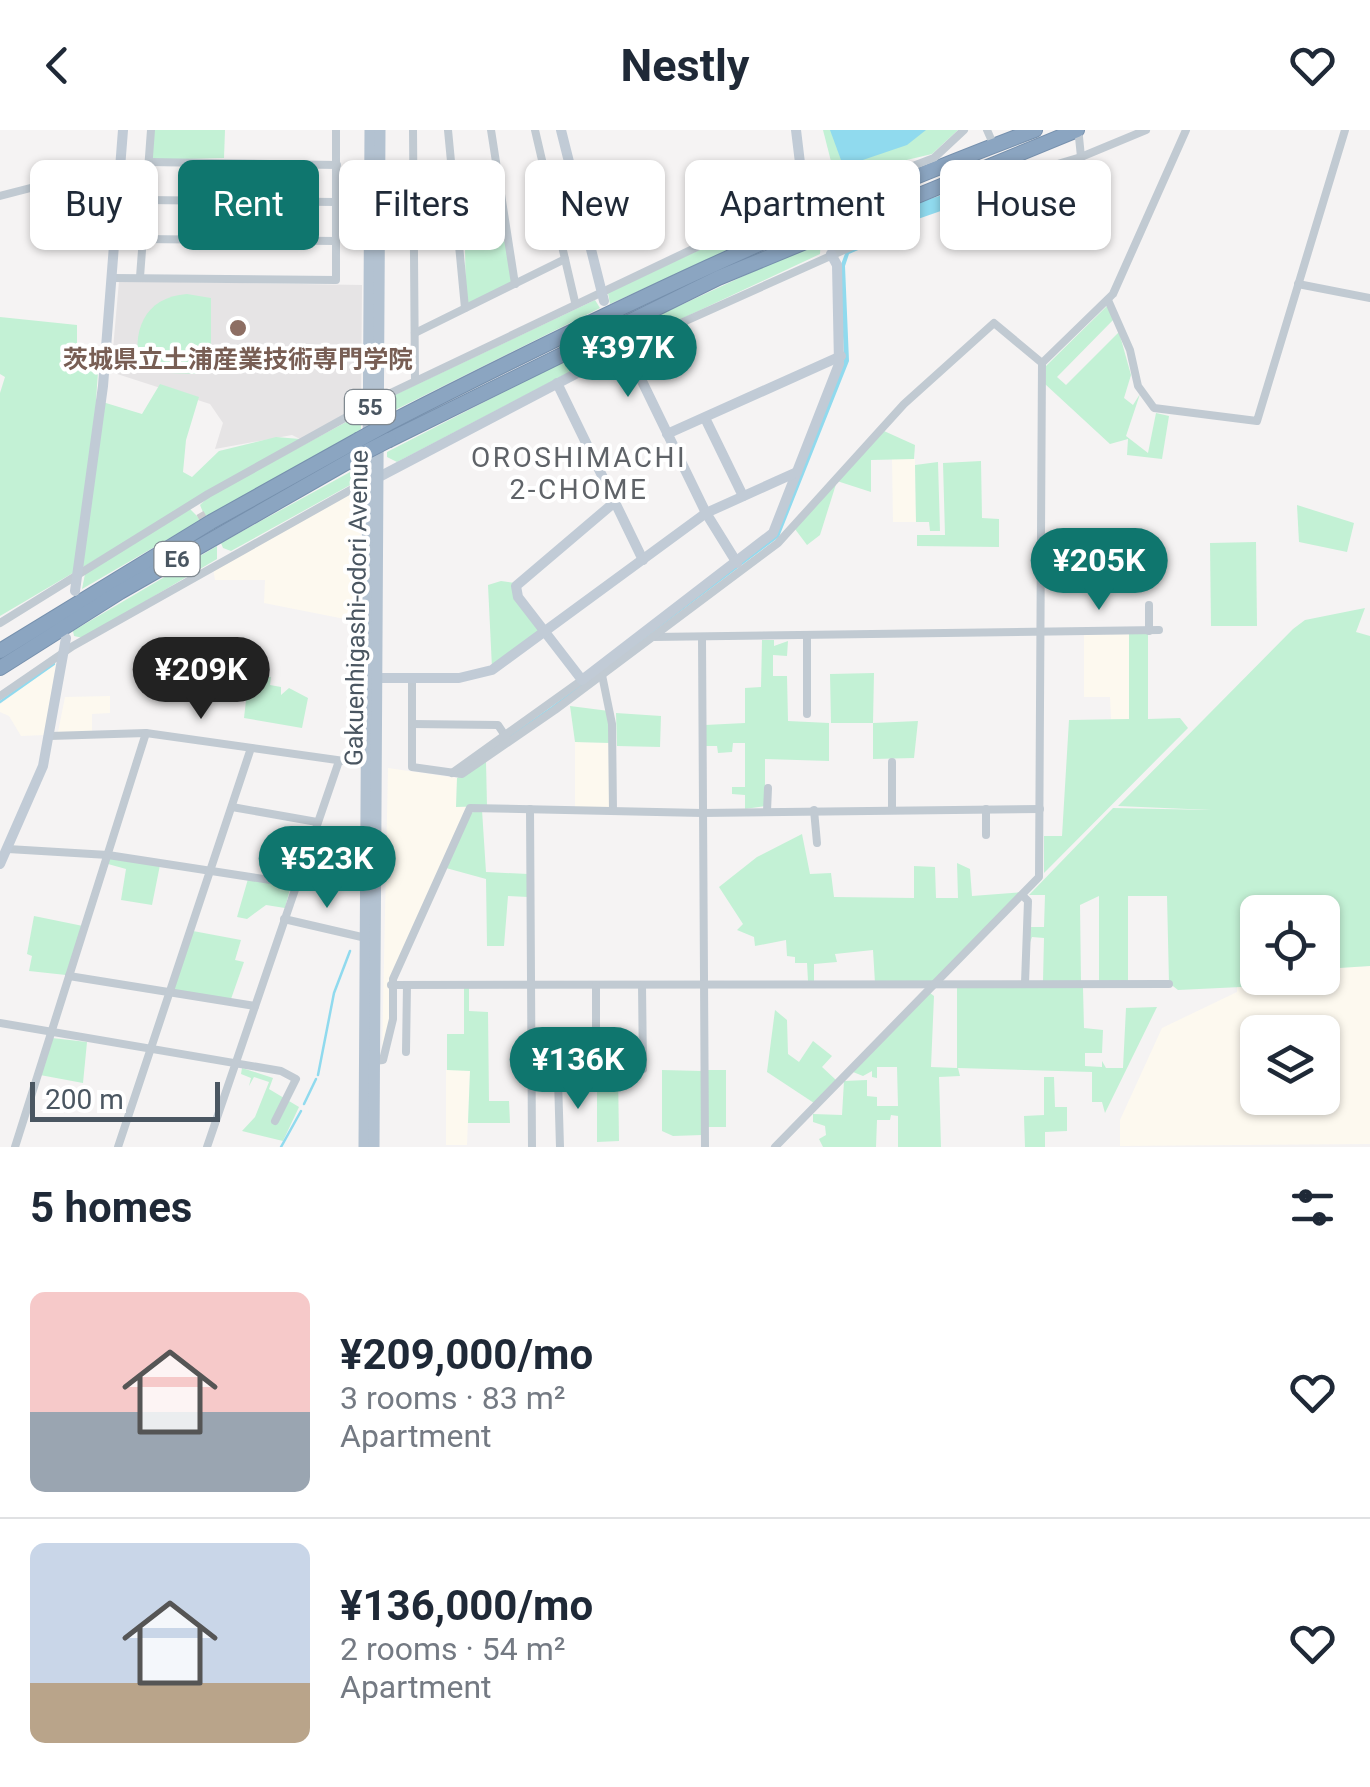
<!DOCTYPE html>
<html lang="en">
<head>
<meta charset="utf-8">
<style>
  body { margin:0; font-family:Roboto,"Noto Sans JP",sans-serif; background:#f6f6f7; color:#1f2937; height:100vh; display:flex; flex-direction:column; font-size:38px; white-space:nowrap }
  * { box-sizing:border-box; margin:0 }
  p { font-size:32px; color:#747a83 }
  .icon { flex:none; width:55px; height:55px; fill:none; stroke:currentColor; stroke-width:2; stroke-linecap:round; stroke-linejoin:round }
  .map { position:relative; height:1017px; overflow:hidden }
  .side { display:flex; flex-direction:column; background:#fff; flex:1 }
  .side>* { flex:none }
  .hud { position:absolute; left:30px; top:30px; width:1310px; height:90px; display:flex; gap:20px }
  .tools { position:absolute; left:1240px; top:765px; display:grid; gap:20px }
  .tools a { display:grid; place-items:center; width:100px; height:100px; border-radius:15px; background:#fff; box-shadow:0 2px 8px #0004; font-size:50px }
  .scale { position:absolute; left:30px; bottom:25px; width:190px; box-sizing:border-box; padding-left:10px; border:5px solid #4a5661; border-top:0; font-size:28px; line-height:35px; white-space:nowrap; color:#4a5661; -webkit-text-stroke:8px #fff; paint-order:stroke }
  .price { position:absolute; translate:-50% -85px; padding:0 22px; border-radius:35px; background:#0f766e; color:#fff; font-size:32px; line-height:65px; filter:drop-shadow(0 2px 5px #0008) }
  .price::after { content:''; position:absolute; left:50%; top:60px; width:30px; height:22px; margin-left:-15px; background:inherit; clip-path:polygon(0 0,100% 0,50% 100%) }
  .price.active { background:#222; color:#fff }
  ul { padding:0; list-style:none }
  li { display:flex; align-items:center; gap:30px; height:250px; padding:0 30px }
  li+li { border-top:2px solid #e0e1e3 }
  li span { display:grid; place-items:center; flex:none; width:280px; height:200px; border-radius:15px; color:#555 }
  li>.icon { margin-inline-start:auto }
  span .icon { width:120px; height:120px; fill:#fffc; stroke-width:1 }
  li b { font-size:42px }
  h2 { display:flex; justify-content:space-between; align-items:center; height:120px; padding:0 30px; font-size:42px }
  .pill { padding:0 35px; border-radius:15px; background:#fff; box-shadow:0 2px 8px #0004; font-size:35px; line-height:90px }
  .pill.active { background:#0f766e; color:#fff }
  header { display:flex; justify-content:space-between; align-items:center; height:130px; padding:0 30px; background:#fff; font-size:45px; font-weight:700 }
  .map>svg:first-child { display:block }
  .commercial { fill:#fdf9ef; fill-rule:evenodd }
  .education { fill:#e6e4e5 }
  .green { fill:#c3f1d5 }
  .water { fill:#90daee }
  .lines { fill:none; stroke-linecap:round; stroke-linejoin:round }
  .stream { stroke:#90daee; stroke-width:2.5 }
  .street-tunnel { stroke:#caccce; stroke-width:8; stroke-dasharray:8 4; stroke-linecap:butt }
  .highway-casing { stroke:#7690ad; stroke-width:16 }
  .street { stroke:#c1cad2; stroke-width:8 }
  .secondary { stroke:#c1cbd6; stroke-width:10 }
  .primary { stroke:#b3c2d1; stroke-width:11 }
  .highway { stroke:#8ba5c1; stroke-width:14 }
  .highway-bridge-casing { stroke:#7690ad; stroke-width:16; stroke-linecap:butt }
  .highway-bridge { stroke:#8ba5c1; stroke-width:14 }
  .education-dot { fill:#8d6e63; stroke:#fff; stroke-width:4 }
  .labels { text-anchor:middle; stroke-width:8; stroke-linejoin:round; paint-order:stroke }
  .shield { fill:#fff; stroke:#808990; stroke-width:2.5 }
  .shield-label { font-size:22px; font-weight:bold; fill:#4a5661 }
  .education-label { font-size:25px; font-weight:bold; fill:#785e54; stroke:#fff }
  .street-label { font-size:25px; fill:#4a5661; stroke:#fff }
  .neighbourhood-label { font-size:28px; letter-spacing:2.5px; fill:#5f6368; stroke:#fff }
</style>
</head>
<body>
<header><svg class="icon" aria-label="back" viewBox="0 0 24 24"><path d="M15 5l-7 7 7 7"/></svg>Nestly<svg class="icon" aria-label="heart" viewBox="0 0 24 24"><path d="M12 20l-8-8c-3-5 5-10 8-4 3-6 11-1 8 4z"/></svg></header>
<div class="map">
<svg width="1370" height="1017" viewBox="0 0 1370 1017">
  <rect width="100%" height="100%" fill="#f5f3f3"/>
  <!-- commercial -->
  <g class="commercial">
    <path d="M892,329H915L916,392H893Z"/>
    <path d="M361,356L360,492L264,473L265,450H215L213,438Z"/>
    <path d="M1129,503V590L1111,589L1110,567H1084V504Z"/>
    <path d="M56,533L45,605L21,606L9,586L0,582V574Z"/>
    <path d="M110,566V583L92,584V602H58L65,567Z"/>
    <path d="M575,612L610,613L609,677H575Z"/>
    <path d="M388,638L457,648L456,676L466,677L389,857L392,890L382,927Z"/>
    <path d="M1370,836V1014L1120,1016V990L1162,898L1237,862V855H1282L1283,848H1322L1323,839ZM1258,902H1322V968H1258Z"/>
    <path d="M446,940H470L467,1015H446Z"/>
  </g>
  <!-- education -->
  <path class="education" d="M119,151L362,155L361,275L300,309L292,305L215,319L223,293L210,274L111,242Z"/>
  <!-- green -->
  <g class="green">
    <path d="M153,0H225L224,28L151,30Z"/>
    <path d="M823,0H958L932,24L835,47Z"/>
    <path d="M885,38L895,47L814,81L813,65Z"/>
    <path d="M802,71L810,83L610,174L608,163Z"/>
    <path d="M821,110L820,124L634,211L623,202Z"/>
    <path d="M506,111L513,152L466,177L465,117Z"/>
    <path d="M187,164L211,168V231L199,244L141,242C130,202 144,167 187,164Z"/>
    <path d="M595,170L600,178L387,284L388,268Z"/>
    <path d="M1107,176L1114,189L1057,247L1066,255L1119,202L1131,245L1124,268L1133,275L1140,264L1126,306L1148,323L1156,283L1169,286L1162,329L1127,325L1128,309L1110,314L1045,254L1046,236Z"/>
    <path d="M0,187L77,195V217L99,228L96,270L142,284L160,254L199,267L186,310L183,342L192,347L219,321L276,307L300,309L0,486V263L5,247L0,244Z"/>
    <path d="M613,206L612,220L397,332L387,327V322Z"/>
    <path d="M361,284V299L357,302L205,387L200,375L209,366Z"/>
    <path d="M884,301L915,315L914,329L871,330V362L837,351L820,405L807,415L795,399Z"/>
    <path d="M981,331L982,388L999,389V417L917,416V405H945L943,333Z"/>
    <path d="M938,332L940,401H930L929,392H916L915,335Z"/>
    <path d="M361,336V349L231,421L223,418L221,413Z"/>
    <path d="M1297,375L1354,393L1347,422L1299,412Z"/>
    <path d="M190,379L201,390L82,459L85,444Z"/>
    <path d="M1256,412L1257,496H1211L1210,413Z"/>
    <path d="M217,416V429L83,508L74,506L73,501Z"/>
    <path d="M501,451L515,453L542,503L492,538L488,455Z"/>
    <path d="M1365,478L1356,502L1370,506V836L1323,839L1322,782H1258V848H1283V855L1178,860L1169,853L1167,766H1128V851L1099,852V766L1080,775L1081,851H1043L1044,808L1032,807L1029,815V797H1044L1045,765H1029L1113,678L1211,680L1118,676L1293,499L1305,490Z"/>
    <path d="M1129,503L1148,504V589L1180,588L1188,598L1044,743V706H1062L1069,590L1129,589Z"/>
    <path d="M762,510H774V516L788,511L787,526L773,525V546H787L788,591L829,593V631L765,629V676L745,679V665L732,664V657H745V613H733L732,622L718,623L717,616H706L705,595L745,593V558L761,557Z"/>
    <path d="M874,543L873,593L918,591L914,628L873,629V593H831L830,544Z"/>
    <path d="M249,544L271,547L270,555L281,557V565L289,558L308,568L302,598L244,588Z"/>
    <path d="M570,576L609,581L610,613L575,612Z"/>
    <path d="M616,583L661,586L660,617L617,616Z"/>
    <path d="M486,631L487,676L456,677L457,648Z"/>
    <path d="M482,680L486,742L528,744V767L508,766L504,816H487L486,749L446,738L470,683Z"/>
    <path d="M802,704L810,744L831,743L834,767L914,768V736L935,737L936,768H958L957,733L970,739L972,766L1023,762L934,852L875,853L873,820L835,824L837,832L814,834V851H808L807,833H795V827L787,826L786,810L755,816L754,807L737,800L743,794L719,757L757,727Z"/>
    <path d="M110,728L160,735L152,775L121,770L126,739L108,734Z"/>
    <path d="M248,749L291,755L285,778L266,775L247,789L237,787Z"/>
    <path d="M34,786L83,796L66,845L29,841L32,826L27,824Z"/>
    <path d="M193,801L241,810L235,830L244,832L231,869L172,861Z"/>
    <path d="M957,857L1083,858L1084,898L1103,900L1102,923H1085V936L1102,937V931L1106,938H1123L1126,878L1157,877L1105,983L1102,972H1092V942L958,938L960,946L939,947L941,1017H898V986L891,985L890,990H877L876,1017H823L819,1009L826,1005L825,996L813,992V984L842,985L844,951L867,950V966L877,967V976H898L897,937H877V948L872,947V941L863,946L853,942L930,863L934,866L931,937L957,938Z"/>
    <path d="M464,858H469V881L488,882L489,971H509L510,993H468L470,941L447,940V904H464Z"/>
    <path d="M775,880L787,890L788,924L799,932L813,911L832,926L822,937L836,950L814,973L767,942Z"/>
    <path d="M52,908L87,912L83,953L40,945Z"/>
    <path d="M242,938L273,948L269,959L299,977L283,1011L242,1001L255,987L269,952L254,947L249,956L251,948L241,944Z"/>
    <path d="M662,940L702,941V1005L673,1006L662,1001Z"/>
    <path d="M706,940H726V997H707Z"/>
    <path d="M597,941L618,942L619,1011L597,1012Z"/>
    <path d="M1044,947H1054L1055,977H1067V1001L1045,1002V1017H1025L1024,986L1044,985Z"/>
  </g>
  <!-- water -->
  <g class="water">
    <path d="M830,0H926L907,15L851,34L841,30Z"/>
    <path d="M1050,39L1052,42L915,90L909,98L849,124L845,136L849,231L779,407L521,602L462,638L551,577L772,409L844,229L840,137L846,121L911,87L917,73L1002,46L1014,48Z"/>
  </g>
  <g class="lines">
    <!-- stream -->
    <g class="stream">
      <path d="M1049,42L1069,34"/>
      <path d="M0,572L54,534"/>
      <path d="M318,945L334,863L350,821"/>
      <path d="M304,974L316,949"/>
      <path d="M281,1017L301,981"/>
    </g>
    <!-- street-tunnel -->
    <path class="street-tunnel" d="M200,383L208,397"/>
    <!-- highway casing -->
    <g class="highway-casing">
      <g id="highway">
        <path d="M389,293C600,185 814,83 1035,0"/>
        <path d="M389,310L718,148L1077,0"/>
        <path d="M0,521L211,392L358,310"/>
        <path d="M0,538L120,462L358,326"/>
      </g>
    </g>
    <!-- street -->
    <g class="street">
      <path d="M413,0L415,250"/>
      <path d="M448,0L465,178"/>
      <path d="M491,0L515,154"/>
      <path d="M535,0L575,172"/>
      <path d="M987,0L991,9"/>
      <path d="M1079,7L1081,27"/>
      <path d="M149,32L337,35"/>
      <path d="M1004,37L1014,47L1081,27L1146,0"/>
      <path d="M0,66L81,45H120"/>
      <path d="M804,66L811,80"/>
      <path d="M146,70L336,72"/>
      <path d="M143,109L336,111"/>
      <path d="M140,147L151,0"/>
      <path d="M113,148L336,150V0"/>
      <path d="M1298,154L1370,168"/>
      <path d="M1108,170L1130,220L1138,256L1154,278L1257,291L1345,0"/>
      <path d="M415,203L565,129"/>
      <path d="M625,218L902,94L909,88V74"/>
      <path d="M380,268L804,66L888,35L897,42L934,28L964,0"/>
      <path d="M0,493L208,364L370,274"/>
      <path d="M1149,501V475"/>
      <path d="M653,507L1159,500"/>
      <path d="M702,508L705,1017"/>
      <path d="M602,545L612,594L613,681"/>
      <path d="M412,548V637L462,644L555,580L778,413L904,274L994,193L1042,233"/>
      <path d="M0,566L73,516L370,349"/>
      <path d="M807,584V508"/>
      <path d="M412,594L498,595L506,607"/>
      <path d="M50,606L146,603L351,632L356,551L367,548"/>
      <path d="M452,643L582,550"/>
      <path d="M232,677L317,692"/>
      <path d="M530,679L532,1017"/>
      <path d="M986,679V705"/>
      <path d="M814,680L817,713"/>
      <path d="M892,680V632"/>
      <path d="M767,681L768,658"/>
      <path d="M8,719L108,725L296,754"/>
      <path d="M1023,766L1028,771L1025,853"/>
      <path d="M284,789L366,808"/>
      <path d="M69,846L255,876"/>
      <path d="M391,855L1169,854"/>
      <path d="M596,855V919"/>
      <path d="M642,855L643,939"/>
      <path d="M0,893L281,941L296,949L275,991"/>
      <path d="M406,922L407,855"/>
      <path d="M374,931L383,930L393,889V849L470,678L702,683L1040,679"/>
      <path d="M558,949L560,1017"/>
      <path d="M15,1017L146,603"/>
      <path d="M118,1017L251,618"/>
      <path d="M207,1017L339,631"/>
      <path d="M775,1017L1039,747L1042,233L1113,164L1186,0"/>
    </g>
    <!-- secondary -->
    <g class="secondary">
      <path d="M561,0L604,171"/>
      <path d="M796,0L804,66"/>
      <path d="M622,210L706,383L737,433"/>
      <path d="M557,253L643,430"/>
      <path d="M705,288L743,366"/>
      <path d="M667,304L841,226"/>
      <path d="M379,347L625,218"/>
      <path d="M616,371L516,456L518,467L582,550L773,403L839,234L837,135L831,124"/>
      <path d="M75,461L103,256L123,0"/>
      <path d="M371,548H459L492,540L706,383L797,342"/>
      <path d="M0,734L43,636L66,508"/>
    </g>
    <!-- primary -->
    <g class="primary">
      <path d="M364,1017L370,0"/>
      <path d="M374,1017L380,0"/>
    </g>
    <!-- highway -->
    <use href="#highway" class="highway"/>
    <!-- highway-bridge casing -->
    <g class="highway-bridge-casing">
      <g id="highway-bridge">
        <path d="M358,310L389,293"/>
        <path d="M358,326L389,310"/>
      </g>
    </g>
    <!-- highway-bridge -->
    <use href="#highway-bridge" class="highway-bridge"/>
  </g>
  <!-- markers -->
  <circle class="education-dot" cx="238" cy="198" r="10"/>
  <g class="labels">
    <!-- shield labels -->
    <g class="shield">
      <rect x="345" y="260" width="50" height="34" rx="8"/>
      <rect x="154.5" y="412" width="45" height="34" rx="8"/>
    </g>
    <g class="shield-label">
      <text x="370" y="285">55</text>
      <text x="177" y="437">E6</text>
    </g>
    <!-- education labels -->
    <g class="education-label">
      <text x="238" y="238">茨城県立土浦産業技術専門学院</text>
    </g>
    <!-- street labels -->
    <g class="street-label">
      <text transform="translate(356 478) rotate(-89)" y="9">Gakuenhigashi-odori Avenue</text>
    </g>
    <!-- neighbourhood labels -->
    <g class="neighbourhood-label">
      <text x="579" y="337">OROSHIMACHI<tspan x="579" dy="32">2-CHOME</tspan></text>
    </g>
  </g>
</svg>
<div class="tools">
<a><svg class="icon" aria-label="locate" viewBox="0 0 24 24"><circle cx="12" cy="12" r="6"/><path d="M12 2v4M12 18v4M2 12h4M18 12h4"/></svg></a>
<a><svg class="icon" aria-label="layers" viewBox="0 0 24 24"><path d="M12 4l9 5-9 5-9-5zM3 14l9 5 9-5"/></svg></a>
</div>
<div class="scale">200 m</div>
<b class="price" style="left:628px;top:270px">¥397K</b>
<b class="price" style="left:1099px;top:483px">¥205K</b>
<b class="price active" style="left:201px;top:592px">¥209K</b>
<b class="price" style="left:327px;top:781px">¥523K</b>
<b class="price" style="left:578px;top:982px">¥136K</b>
<div class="hud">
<a class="pill">Buy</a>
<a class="pill active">Rent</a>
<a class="pill">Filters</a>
<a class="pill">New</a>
<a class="pill">Apartment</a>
<a class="pill">House</a>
</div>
</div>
<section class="side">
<h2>5 homes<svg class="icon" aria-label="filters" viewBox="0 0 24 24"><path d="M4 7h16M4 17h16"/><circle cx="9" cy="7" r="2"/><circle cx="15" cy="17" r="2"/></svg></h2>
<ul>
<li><span style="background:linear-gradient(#f6c9c9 60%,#9aa5b1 0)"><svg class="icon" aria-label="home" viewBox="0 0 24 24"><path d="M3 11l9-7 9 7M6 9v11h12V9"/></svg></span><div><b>¥209,000/mo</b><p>3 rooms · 83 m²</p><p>Apartment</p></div><svg class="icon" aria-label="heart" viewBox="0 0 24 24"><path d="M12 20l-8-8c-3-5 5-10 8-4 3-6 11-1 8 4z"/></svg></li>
<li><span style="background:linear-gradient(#c9d6e8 70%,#b9a48a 0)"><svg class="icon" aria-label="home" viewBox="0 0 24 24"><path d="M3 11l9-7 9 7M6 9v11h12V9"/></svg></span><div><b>¥136,000/mo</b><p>2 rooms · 54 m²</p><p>Apartment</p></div><svg class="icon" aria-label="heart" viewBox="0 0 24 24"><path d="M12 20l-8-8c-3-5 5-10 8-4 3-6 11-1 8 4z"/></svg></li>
</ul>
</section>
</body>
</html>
